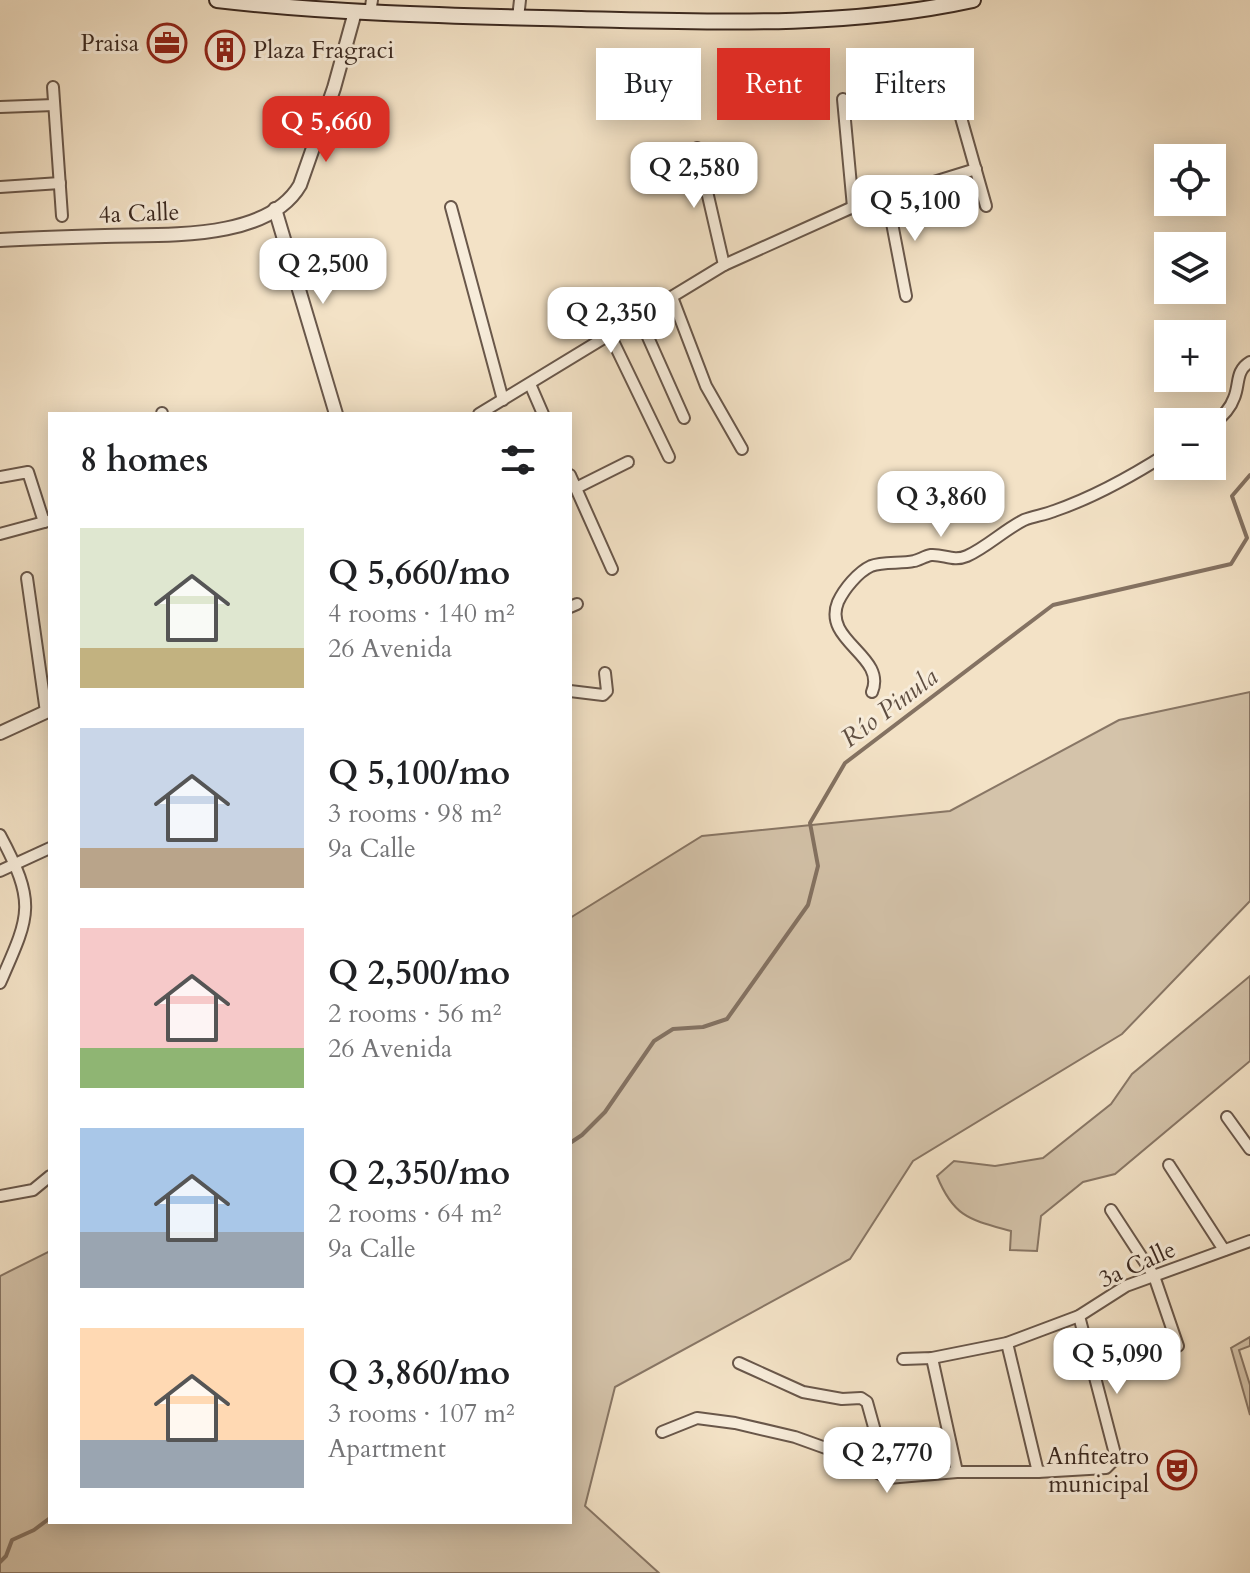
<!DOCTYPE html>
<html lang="en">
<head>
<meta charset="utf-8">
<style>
  body { margin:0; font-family:Cardo,serif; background:#f6f6f6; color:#202124; height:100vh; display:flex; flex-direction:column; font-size:30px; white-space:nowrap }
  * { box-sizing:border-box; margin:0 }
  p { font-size:26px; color:#757577 }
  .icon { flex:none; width:44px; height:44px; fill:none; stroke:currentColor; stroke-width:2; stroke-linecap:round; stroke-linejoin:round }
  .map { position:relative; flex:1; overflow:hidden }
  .panel { position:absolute; left:48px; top:412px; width:524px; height:1112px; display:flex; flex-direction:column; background:#fff; border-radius:0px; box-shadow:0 4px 20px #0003 }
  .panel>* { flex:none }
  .guide { position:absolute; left:596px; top:48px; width:534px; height:72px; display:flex; gap:16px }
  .fabs { position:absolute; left:1154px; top:144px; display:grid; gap:16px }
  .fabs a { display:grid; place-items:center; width:72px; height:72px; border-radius:0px; background:#fff; box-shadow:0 4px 20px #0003; font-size:40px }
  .price { position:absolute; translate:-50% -68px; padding:0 18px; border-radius:16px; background:#fff; color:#222; font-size:26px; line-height:52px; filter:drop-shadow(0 2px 4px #0008) }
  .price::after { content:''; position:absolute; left:50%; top:48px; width:24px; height:18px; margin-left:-12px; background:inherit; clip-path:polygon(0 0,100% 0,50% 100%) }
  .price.current { background:#d93025; color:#fff }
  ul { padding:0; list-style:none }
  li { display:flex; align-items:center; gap:24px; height:200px; padding:0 32px }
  li span { display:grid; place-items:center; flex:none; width:224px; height:160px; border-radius:0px; color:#555 }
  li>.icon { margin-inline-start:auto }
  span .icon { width:96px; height:96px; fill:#fffc; stroke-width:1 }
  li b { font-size:34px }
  h2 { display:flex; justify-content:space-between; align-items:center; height:96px; padding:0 32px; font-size:34px }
  .chip { padding:0 28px; border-radius:0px; background:#fff; box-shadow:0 4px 20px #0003; font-size:28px; line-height:72px }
  .chip.current { background:#d93025; color:#fff }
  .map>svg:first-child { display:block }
  .green { fill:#d4c3aa; stroke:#887665; stroke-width:2 }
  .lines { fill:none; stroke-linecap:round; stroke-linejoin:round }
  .stream { stroke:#847262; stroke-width:4 }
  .minor-casing { stroke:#69574a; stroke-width:14 }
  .tertiary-casing { stroke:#69574a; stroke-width:16 }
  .secondary-casing { stroke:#3b2920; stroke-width:18 }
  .minor { stroke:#f7ecda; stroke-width:10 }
  .tertiary { stroke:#f7ecda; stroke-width:12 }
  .secondary { stroke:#f7ecda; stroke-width:14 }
  .labels { text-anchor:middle; stroke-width:6; stroke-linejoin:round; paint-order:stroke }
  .poi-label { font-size:24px; fill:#3b2920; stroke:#f7ecda; text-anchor:end }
  .street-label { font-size:24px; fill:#3b2920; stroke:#f7ecda }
  .water-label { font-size:26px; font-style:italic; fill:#5f4e41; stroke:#f7ecda }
</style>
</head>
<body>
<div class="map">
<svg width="1250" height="1573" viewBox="0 0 1250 1573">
  <rect width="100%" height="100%" fill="#f3e2c6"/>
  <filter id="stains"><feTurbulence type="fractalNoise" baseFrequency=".0025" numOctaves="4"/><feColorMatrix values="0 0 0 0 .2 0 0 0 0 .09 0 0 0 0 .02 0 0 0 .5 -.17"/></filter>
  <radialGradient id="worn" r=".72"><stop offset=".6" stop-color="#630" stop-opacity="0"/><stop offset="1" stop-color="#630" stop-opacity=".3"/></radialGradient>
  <!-- green -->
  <g class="green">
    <path d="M1250,692V901L1122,1034L913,1161L850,1259L615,1387L585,1506L659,1573H0V1276L50,1251V1522H570V918L702,836L950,811L1119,720Z"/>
    <path d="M1250,976V1061L1115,1174L1083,1182L1041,1216L1037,1251L1010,1250L1011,1231C971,1220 954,1218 937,1176L954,1161L995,1166L1043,1158L1111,1104L1132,1074Z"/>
    <path d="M1250,1337V1346L1239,1350L1250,1385V1415L1231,1348Z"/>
  </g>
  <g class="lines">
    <!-- stream -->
    <g class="stream">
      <path d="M570,1143L582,1135L605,1112L654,1041L673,1029L703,1027L727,1019L808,905L818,866L810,823L845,763L1053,605L1231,564L1247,538L1232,496L1250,475"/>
      <path d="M0,1562L6,1556L12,1540L34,1530L50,1518"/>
    </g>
    <!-- minor casing -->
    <g class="minor-casing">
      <g id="minor">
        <path d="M370,13L372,0"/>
        <path d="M518,18L520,0"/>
        <path d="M945,61L986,206"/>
        <path d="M53,87L62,216"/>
        <path d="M843,99L853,207"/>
        <path d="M0,107L54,105"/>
        <path d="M697,148L724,265"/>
        <path d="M0,187L60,183"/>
        <path d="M887,197L906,296"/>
        <path d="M451,207L503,400"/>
        <path d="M672,297L706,386L742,449"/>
        <path d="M639,317L684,418"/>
        <path d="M610,335L669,457"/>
        <path d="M530,384L543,414"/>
        <path d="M162,413V414"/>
        <path d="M479,414L724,265L853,207L976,169"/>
        <path d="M1212,425C1221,418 1230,410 1234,398C1240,384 1235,371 1250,362"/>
        <path d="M570,475L612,569"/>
        <path d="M0,477L28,472L44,522"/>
        <path d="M576,488L628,462"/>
        <path d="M0,534L48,521"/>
        <path d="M27,578L46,712"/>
        <path d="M570,607L577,604"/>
        <path d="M570,691L603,695L607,691L605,673"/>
        <path d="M872,692C887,656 822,641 838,602C844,589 858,572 871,566C883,561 901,564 914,561C919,560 925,556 931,555C944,554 953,562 967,556C987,547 1004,530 1024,520C1034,516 1044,515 1054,511C1095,497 1132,476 1168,453"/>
        <path d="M0,835C37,904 30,915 0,983"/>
        <path d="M0,871L50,848"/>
        <path d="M1227,1117L1250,1149"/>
        <path d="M1169,1165L1224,1250"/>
        <path d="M0,1196L33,1190L50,1176"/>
        <path d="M1111,1210L1154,1276L1178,1346"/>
        <path d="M1007,1343L1038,1472"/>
        <path d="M932,1358L957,1472"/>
        <path d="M903,1359L932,1358L1007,1343L1079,1316L1126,1286L1250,1241"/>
        <path d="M739,1363L803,1392L842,1399L861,1398L867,1402L888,1478"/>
        <path d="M662,1432L697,1418L735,1423L795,1437L834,1451L888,1478L957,1472H1038L1106,1468L1113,1461L1115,1454L1079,1316"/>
      </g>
    </g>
    <!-- tertiary casing -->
    <g class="tertiary-casing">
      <g id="tertiary">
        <path d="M275,209L336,414"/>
        <path d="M0,240C35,238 70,237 105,236C161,234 267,242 300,185L334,88L355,12"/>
        <path d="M0,733L50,710"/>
      </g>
    </g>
    <!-- secondary casing -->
    <g class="secondary-casing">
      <path id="secondary" d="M217,0C338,14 459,16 581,19C711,22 845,28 973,0"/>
    </g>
    <!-- minor -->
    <use href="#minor" class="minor"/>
    <!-- tertiary -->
    <use href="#tertiary" class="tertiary"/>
    <!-- secondary -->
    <use href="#secondary" class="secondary"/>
  </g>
  <!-- icons -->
  <defs>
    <g id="office-ring" transform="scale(2)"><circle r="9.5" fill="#f7ecda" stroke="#8f2418" stroke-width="1.5"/><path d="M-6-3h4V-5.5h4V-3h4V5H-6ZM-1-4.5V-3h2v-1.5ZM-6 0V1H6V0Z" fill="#8f2418"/></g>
    <g id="building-ring" transform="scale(2)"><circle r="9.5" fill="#f7ecda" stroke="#8f2418" stroke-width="1.5"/><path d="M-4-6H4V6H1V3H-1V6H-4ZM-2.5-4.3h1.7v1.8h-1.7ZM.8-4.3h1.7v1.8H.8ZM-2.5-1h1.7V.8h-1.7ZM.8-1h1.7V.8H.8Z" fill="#8f2418"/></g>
    <g id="theatre-ring" transform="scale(2)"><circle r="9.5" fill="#f7ecda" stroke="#8f2418" stroke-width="1.5"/><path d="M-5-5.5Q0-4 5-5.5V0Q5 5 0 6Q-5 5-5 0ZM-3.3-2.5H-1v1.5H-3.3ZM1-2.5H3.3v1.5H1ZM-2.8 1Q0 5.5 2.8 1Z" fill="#8f2418"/></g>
  </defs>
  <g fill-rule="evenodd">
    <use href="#office-ring" x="167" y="43"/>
    <use href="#building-ring" x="225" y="50"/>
    <use href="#theatre-ring" x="1177" y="1470"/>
  </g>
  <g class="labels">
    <!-- poi labels -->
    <g class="poi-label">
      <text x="139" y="51">Praisa</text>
      <text x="253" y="58" text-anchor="start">Plaza Fragraci</text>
      <text x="1149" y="1464">Anfiteatro<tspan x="1149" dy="28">municipal</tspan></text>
    </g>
    <!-- street labels -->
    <g class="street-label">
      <text transform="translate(139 213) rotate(-2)" y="8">4a Calle</text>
      <text transform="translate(1137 1264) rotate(-24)" y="8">3a Calle</text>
    </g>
    <!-- water labels -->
    <g class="water-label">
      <text transform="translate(889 707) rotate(-37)" y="9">Río Pinula</text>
    </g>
  </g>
  <rect width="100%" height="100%" filter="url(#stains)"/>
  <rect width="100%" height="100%" fill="url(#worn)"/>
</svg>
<div class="fabs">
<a><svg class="icon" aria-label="locate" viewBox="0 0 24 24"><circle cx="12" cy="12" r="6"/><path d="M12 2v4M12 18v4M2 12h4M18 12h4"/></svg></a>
<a><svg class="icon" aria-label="layers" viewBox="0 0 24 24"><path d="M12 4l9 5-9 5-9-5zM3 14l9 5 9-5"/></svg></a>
<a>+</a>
<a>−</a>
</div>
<b class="price current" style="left:326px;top:164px">Q 5,660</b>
<b class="price" style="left:694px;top:210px">Q 2,580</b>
<b class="price" style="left:915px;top:243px">Q 5,100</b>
<b class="price" style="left:323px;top:306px">Q 2,500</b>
<b class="price" style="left:611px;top:355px">Q 2,350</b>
<b class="price" style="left:941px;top:539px">Q 3,860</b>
<b class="price" style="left:1117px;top:1396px">Q 5,090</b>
<b class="price" style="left:887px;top:1495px">Q 2,770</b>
<div class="guide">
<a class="chip">Buy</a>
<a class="chip current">Rent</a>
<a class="chip">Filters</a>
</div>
<section class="panel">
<h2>8 homes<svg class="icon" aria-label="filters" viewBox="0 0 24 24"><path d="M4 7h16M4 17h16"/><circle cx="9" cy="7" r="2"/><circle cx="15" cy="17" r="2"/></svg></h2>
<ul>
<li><span style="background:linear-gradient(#dfe7d0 75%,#c2b280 0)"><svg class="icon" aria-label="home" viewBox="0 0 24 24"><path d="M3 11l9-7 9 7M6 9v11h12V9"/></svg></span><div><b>Q 5,660/mo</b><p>4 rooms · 140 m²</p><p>26 Avenida</p></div></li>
<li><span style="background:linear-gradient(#c9d6e8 75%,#b9a48a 0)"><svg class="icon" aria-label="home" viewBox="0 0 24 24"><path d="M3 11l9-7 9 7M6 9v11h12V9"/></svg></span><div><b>Q 5,100/mo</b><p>3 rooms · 98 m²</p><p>9a Calle</p></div></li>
<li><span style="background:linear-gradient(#f6c9c9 75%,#8fb573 0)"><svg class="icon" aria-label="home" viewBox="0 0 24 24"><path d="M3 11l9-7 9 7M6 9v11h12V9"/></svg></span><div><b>Q 2,500/mo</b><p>2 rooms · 56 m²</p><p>26 Avenida</p></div></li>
<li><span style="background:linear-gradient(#a9c7e8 65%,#9aa5b1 0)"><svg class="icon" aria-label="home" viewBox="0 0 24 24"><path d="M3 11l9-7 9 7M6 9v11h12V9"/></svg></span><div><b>Q 2,350/mo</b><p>2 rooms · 64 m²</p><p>9a Calle</p></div></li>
<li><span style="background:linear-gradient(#ffd9b3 70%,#9aa5b1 0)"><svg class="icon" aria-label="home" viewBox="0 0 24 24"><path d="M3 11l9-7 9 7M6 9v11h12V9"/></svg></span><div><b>Q 3,860/mo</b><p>3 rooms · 107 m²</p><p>Apartment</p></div></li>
</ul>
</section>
</div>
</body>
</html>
